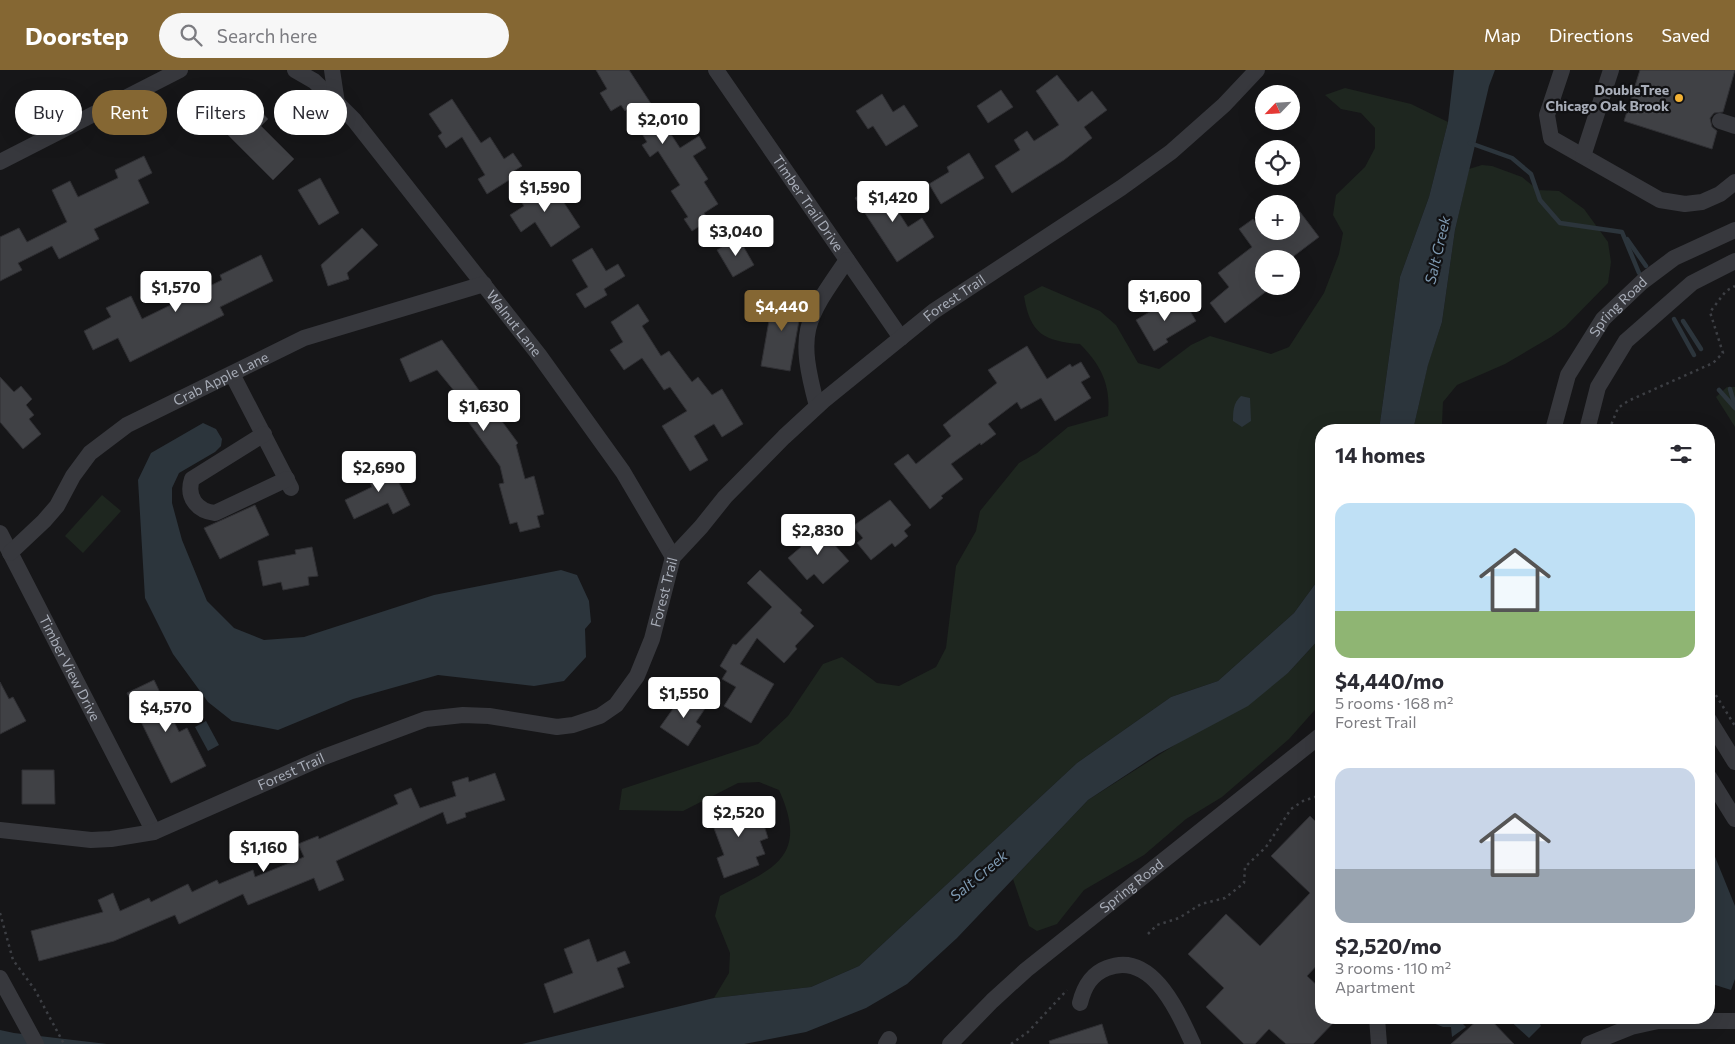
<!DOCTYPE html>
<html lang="en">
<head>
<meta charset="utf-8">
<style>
  body { margin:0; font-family:Commissioner,sans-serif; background:#f7f7f7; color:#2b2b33; height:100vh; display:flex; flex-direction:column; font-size:19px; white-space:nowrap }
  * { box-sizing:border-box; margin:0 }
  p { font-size:16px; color:#7c7c81 }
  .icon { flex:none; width:28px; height:28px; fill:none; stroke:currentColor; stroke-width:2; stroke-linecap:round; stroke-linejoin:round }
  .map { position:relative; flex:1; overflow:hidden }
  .panel { position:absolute; left:1315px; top:354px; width:400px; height:600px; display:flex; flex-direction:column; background:#fff; border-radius:20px; box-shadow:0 5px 20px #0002 }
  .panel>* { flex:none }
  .top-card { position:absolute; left:15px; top:20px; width:475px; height:45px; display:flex; gap:10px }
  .needle { width:32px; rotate:245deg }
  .buttons { position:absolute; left:1255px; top:15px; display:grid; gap:10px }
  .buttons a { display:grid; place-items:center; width:45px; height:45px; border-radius:50%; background:#fff; box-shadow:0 5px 20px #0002; font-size:25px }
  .price { position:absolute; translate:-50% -42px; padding:0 11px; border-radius:5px; background:#fff; color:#222; font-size:16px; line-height:32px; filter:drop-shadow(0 1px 2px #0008) }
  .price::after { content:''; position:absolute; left:50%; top:30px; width:15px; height:11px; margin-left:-8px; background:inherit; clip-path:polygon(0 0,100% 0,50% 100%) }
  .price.current { background:#856733; color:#fff }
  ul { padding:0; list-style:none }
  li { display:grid; align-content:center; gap:10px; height:265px; padding:0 20px }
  li span { display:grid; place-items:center; height:155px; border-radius:15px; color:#555 }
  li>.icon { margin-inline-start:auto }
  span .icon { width:90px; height:90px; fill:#fffc; stroke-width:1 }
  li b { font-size:21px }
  h2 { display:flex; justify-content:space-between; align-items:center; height:60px; padding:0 20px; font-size:21px }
  .pill { padding:0 18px; border-radius:22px; background:#fff; box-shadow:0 5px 20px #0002; font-size:18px; line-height:45px }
  .pill.current { background:#856733; color:#fff }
  header { display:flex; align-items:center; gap:30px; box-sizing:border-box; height:70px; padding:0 25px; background:#856733; color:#fff }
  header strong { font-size:24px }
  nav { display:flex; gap:28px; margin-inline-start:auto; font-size:18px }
  .search { width:350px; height:45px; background:#f7f7f7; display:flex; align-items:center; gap:12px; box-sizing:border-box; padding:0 18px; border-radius:28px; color:#7c7c81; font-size:19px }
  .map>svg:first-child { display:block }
  .green { fill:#1e261f }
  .water { fill:#2c353c }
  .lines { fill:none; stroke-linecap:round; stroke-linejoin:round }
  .stream { stroke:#2c353c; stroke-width:4.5 }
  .building { fill:#404145; stroke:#303034 }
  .path { stroke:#3d3f44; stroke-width:2.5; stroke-dasharray:2.5 4; stroke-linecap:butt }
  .minor { stroke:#37383d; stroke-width:16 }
  .poi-dot { fill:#f2b134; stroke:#111113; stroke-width:2 }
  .labels { text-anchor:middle; stroke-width:4.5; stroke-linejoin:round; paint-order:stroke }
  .poi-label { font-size:14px; font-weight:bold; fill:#a8adb8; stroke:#111113; text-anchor:end }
  .street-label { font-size:14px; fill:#a8adb8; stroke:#111113 }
  .water-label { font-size:15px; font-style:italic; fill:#7f9bb3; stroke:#111113 }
</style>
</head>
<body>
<header>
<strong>Doorstep</strong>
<div class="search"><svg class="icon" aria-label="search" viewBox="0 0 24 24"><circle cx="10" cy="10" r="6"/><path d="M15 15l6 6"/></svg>Search here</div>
<nav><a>Map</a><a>Directions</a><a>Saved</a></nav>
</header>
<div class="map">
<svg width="1735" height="974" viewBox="0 0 1735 974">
  <rect width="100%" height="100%" fill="#161618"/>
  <!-- green -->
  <g class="green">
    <path d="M1345,18L1411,34L1448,52L1429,127L1400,207L1379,360H1321V506L1294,543L1218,611L1171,627L1077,693L859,896L811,917L714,928L729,903L730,883L715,846L720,826C772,799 810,788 779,720L759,712L738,713L683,741L619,740L622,719L758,674L788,646L823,594L842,587L877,613L899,616L936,597L946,578L956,496L976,461L980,441L1019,393L1037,383L1068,357L1108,346C1111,316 1102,296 1080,274C1044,271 1030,264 1024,226L1042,216L1100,241L1116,255L1138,293L1159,299L1191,275L1210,266L1271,284L1289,277L1324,223L1339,184L1343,163L1333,145L1336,125L1365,97L1375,78V58L1361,43L1341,39L1325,25Z"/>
    <path d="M1482,95L1492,96L1522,107L1538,120L1559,121L1584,139L1608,172L1611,192L1608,213L1565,257L1551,267L1505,294L1457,315L1443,332L1442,353L1444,360H1413L1428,294L1442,252L1455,160L1469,99Z"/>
    <path d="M1727,317H1735V357L1716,327Z"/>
    <path d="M102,425L121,441L83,483L65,466Z"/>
    <path d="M1321,567V633L1289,669L1222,727L1186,749L1144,785L1084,820L1057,854L1037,861L1029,856L1013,809L1088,730L1288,603Z"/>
  </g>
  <!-- water -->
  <g class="water">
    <path d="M1454,0H1495L1489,16L1455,160L1442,252L1428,295L1413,360H1379L1400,207L1429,127L1448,52Z"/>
    <path d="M1241,326L1250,328L1251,351L1242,357L1233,351C1233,342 1233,333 1241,326Z"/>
    <path d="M203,353L216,359L222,369L221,376L215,382L179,403L172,418V433L182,470L207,531L234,558L264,570L304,567L434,525L561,500L577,505L589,531L591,552L585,559L586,587L564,611L534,616L438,605L353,629L278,660L232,651L208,632L173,584L145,528L138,410L151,383Z"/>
    <path d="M1321,506V567L1288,603L1248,636L1158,684L1088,730L957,868L907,914L866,938L806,962L744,974H522L714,928L811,917L859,896L1077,693L1171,627L1218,611L1294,543Z"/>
    <path d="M206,651L219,675L208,681L195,657Z"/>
    <path d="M1709,772L1735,836V909L1731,920L1709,913Z"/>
    <path d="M1420,948H1466L1462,953L1466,957L1452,967L1451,957H1443Z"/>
    <path d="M1507,948H1537L1541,956L1529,968Z"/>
    <path d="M0,960L14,963L107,974H0Z"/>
  </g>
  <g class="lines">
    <!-- stream -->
    <g class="stream">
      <path d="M1470,73L1512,88L1531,104L1540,130L1560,153L1622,162L1639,203"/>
      <path d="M1627,169L1646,196"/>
      <path d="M1674,249L1694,285"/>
      <path d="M1683,251L1701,279"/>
      <path d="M1730,319L1735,336"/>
      <path d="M1719,320L1735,338"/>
    </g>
  </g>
  <!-- building -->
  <g class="building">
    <path d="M596,0H629L680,78L699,66L706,78L693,86L708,109L704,112L718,134L704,143L709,150L692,161L684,149L688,147L671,121L680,115L658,81L650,87L642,75L647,72L627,39L625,41L621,35L611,41L600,23L607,19Z"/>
    <path d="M1640,0H1735L1723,42L1714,43L1710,48L1712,57L1717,61L1712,79L1624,51Z"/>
    <path d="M1057,5L1078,32L1092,21L1107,40L1084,57L1092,68L1064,90L1012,123L995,96L1020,80L1014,70L1027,61L1034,71L1059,55L1036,21Z"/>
    <path d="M1001,20L1013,37L988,53L977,36Z"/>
    <path d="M882,24L893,42L904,35L918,56L886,76L873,56L868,59L856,41Z"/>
    <path d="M452,29L481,73L490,67L504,89L513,83L522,96L514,101L517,105L487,124L478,109L485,105L462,67L446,78L438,66L442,63L429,44Z"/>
    <path d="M257,37L268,49L261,56L294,89L273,110L228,65Z"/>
    <path d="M969,83L984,108L941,134L929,114L949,102L947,97Z"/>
    <path d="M144,86L152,103L138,110L149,133L94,159L99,169L59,189L52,176L18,193L22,200L0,211V167L19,158L27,172L67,152L52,120L70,111L78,127L118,108L115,100Z"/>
    <path d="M547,107L580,157L551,177L535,152L521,162L510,145L524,136L518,127Z"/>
    <path d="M320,108L339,143L319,155L298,120Z"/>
    <path d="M879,112L908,157L922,148L934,167L897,192L855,128Z"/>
    <path d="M1291,130L1319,167L1290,189H1264V216L1268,220L1225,253L1210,233L1229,217L1218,203L1252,177L1239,159L1253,149L1262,161H1291Z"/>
    <path d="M362,158L378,175L347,203L349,209L328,216L321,195Z"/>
    <path d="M738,167L754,195L733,207L717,180Z"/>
    <path d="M592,178L606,201L618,194L625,206L604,219L607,225L585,238L576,224L588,217L572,190Z"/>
    <path d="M261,185L273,211L220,237L224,245L130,292L118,268L93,280L84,261L111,247L106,238L131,226L142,249L222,210L220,205Z"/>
    <path d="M774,222L803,228L790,301L761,296Z"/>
    <path d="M1178,229H1183L1196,251L1166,269L1168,272L1154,281L1136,250L1166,232L1168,235Z"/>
    <path d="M638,234L649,251L642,256L661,286L669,281L692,312L698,307L712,325L722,319L743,354L722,367L714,354L694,366L708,390L690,401L662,356L687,341L670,317L664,320L642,288L624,300L610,280L623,272L611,252Z"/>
    <path d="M442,270L518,373L516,375L525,409L534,406L544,444L537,446L540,457L520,462L517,452L510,454L499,414L504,413L500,396L462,343L469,339L437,300L410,312L400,289Z"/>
    <path d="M1027,276L1047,309L1070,294L1072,297L1081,292L1090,307L1081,312L1091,328L1055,351L1041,328L1021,339L1017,332L988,354L996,364L981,375L980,373L951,394L963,409L941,426L943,428L930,439L894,394L908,384L916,394L951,366L943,355L997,313L988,300Z"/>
    <path d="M0,307L14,322L21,316L32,329L26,335L34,345L29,349L41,364L23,379L0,352Z"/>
    <path d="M388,391L410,435L393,444L388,433L354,449L345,430L372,417L365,402Z"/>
    <path d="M890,430L911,455L904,461L908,466L895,477L892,473L871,490L857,473L863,468L853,456Z"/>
    <path d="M255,435L269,465L220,489L204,458Z"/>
    <path d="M816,454L849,491L823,514L814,504L807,510L788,488L801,477L798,473L804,468L803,466Z"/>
    <path d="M312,477L318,506L308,507L309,515L283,520L281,512L263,516L258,491L296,484L295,480Z"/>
    <path d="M760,500L802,540L800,543L814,556L795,576L797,579L784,593L757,568L740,594L774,614L751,653L724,636L736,617L722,609L727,601L720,596L733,574L736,575L772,537L747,513Z"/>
    <path d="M154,610L179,662L187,658L206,696L171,713L127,623Z"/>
    <path d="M0,612L9,629L13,627L26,651L0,664Z"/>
    <path d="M685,622L706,637L696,652L701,656L688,676L660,657Z"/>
    <path d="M22,700H54L55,734H22Z"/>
    <path d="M495,703L505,730L465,743L466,747L447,754L443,742L336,791L344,810L319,821L314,808L248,835L243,824L179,854L175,845L114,871L39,891L31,861L103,842L98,830L113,823L120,841L149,828L151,832L188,814L192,822L217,810L219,814L253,800L255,807L304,787L298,774L318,766L319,769L398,734L394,725L411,718L420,738L456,726L452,712L468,707L469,712Z"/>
    <path d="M750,730L759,754L763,752L768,768L760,771L765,784L756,787L759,795L724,808L717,788L724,785L709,745Z"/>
    <path d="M1310,746L1321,757V891L1307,906L1321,919V948H1338L1313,974H1286L1269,959L1255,974H1244L1206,937L1224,918L1188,884L1226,844L1260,876L1310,823L1271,786Z"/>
    <path d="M589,869L597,892L625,881L630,893L617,898L624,917L554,943L544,914L573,903L564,879Z"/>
    <path d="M1480,948H1489L1514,974H1451Z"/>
    <path d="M1102,954L1108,974H1050L1049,971Z"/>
  </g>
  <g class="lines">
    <!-- path -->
    <g class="path">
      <path d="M1609,360L1618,338L1628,331L1713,293L1723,283L1710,242L1726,221L1735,216"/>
      <path d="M1709,614L1735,656"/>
      <path d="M0,843L13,890L35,920L64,974"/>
      <path d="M1148,864L1157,855L1179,848L1201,834L1225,828L1244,813L1245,797L1266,777L1291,739L1303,731L1321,725"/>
      <path d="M1011,974L1028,962L1067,920"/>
    </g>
    <!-- minor -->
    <g class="minor">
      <path d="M295,0L314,11L337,33"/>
      <path id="s1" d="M332,0L337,33L354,50L539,285L623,402L673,487"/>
      <path id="s2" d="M716,0L901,268"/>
      <path d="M1562,0L1547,45L1551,68L1660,130L1685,134L1702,132L1720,124L1735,112"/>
      <path d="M1720,51L1735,56"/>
      <path d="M1583,86L1611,0"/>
      <path d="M0,92L180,0"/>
      <path d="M232,304L291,418"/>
      <path d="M817,336C797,261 804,252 847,190"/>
      <path id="s3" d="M1553,360L1568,305L1603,249L1642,212L1674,188L1735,160"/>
      <path d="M1587,360L1598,317L1626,271L1692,213L1735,191"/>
      <path d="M264,364L192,409C186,427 197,441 215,443L287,409"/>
      <path id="s4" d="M0,463L154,762"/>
      <path id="s5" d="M10,483L44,451L57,436L73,406L90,383L127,355L304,268L484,214"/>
      <path d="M1709,650L1735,692"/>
      <path d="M1709,707L1735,749"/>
      <path id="s6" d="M0,760L91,770L111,769L154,762L324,687L426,649L463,645L489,646L557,657L573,655L600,646L616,635L637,606L652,569L673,487L701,457L725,427L784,367L823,331L934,241L1121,118L1171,82L1224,35L1257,0"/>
      <path d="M0,908L36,974"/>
      <path d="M1080,933C1084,917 1091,904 1107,898C1152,880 1178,942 1193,974"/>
      <path d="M1377,948L1379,974"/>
      <path d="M886,974L889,969"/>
      <path id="s7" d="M950,974L992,931L1026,900L1321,665"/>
      <path d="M1589,974L1631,957L1658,951H1735"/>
    </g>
  </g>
  <!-- markers -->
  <circle class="poi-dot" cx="1679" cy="28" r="5"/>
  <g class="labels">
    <!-- poi labels -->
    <g class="poi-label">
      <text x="1669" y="25">DoubleTree<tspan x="1669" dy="16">Chicago Oak Brook</tspan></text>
    </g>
    <!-- street labels -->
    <g class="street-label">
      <text dy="5" stroke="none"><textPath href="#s2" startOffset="162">Timber Trail Drive</textPath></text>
      <text dy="5" stroke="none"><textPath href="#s6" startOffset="1190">Forest Trail</textPath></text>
      <text dy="5" stroke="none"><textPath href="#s3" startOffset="142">Spring Road</textPath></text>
      <text dy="5" stroke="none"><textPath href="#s1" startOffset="316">Walnut Lane</textPath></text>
      <text dy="5" stroke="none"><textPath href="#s5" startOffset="280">Crab Apple Lane</textPath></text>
      <text dy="5" stroke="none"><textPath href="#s6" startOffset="770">Forest Trail</textPath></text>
      <text dy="5" stroke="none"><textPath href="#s4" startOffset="152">Timber View Drive</textPath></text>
      <text dy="5" stroke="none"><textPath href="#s6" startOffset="305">Forest Trail</textPath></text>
      <text dy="5" stroke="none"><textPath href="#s7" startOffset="241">Spring Road</textPath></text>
    </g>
    <!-- water labels -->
    <g class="water-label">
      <text transform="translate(1438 180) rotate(-77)" y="5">Salt Creek</text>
      <text transform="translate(979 806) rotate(-40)" y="5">Salt Creek</text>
    </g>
  </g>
</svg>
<div class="buttons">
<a><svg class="needle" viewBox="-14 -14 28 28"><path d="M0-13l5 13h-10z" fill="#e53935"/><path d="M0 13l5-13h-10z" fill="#7c7c81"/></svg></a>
<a><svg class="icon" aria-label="locate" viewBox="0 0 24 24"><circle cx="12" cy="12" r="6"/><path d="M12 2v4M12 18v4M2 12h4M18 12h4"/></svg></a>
<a>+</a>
<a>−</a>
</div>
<b class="price" style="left:663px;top:75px">$2,010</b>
<b class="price" style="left:545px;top:143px">$1,590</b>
<b class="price" style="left:893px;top:153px">$1,420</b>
<b class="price" style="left:736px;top:187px">$3,040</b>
<b class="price" style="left:176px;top:243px">$1,570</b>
<b class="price" style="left:1165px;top:252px">$1,600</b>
<b class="price current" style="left:782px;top:262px">$4,440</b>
<b class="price" style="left:484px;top:362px">$1,630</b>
<b class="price" style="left:379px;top:423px">$2,690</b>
<b class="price" style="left:818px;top:486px">$2,830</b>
<b class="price" style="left:684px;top:649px">$1,550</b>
<b class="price" style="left:166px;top:663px">$4,570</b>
<b class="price" style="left:739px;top:768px">$2,520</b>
<b class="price" style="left:264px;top:803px">$1,160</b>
<div class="top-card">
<a class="pill">Buy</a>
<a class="pill current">Rent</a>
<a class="pill">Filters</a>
<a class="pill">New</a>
</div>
<section class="panel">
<h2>14 homes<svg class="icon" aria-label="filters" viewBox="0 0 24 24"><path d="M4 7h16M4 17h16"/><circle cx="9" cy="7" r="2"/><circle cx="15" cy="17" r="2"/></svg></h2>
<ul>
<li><span style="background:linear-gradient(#bfe0f5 70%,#8fb573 0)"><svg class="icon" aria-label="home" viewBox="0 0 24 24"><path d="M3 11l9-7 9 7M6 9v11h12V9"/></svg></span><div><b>$4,440/mo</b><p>5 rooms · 168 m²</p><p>Forest Trail</p></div></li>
<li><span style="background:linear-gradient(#c9d6e8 65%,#9aa5b1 0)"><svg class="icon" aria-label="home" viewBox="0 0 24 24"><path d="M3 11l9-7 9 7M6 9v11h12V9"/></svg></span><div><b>$2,520/mo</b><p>3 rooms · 110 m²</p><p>Apartment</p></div></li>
</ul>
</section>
</div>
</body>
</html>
